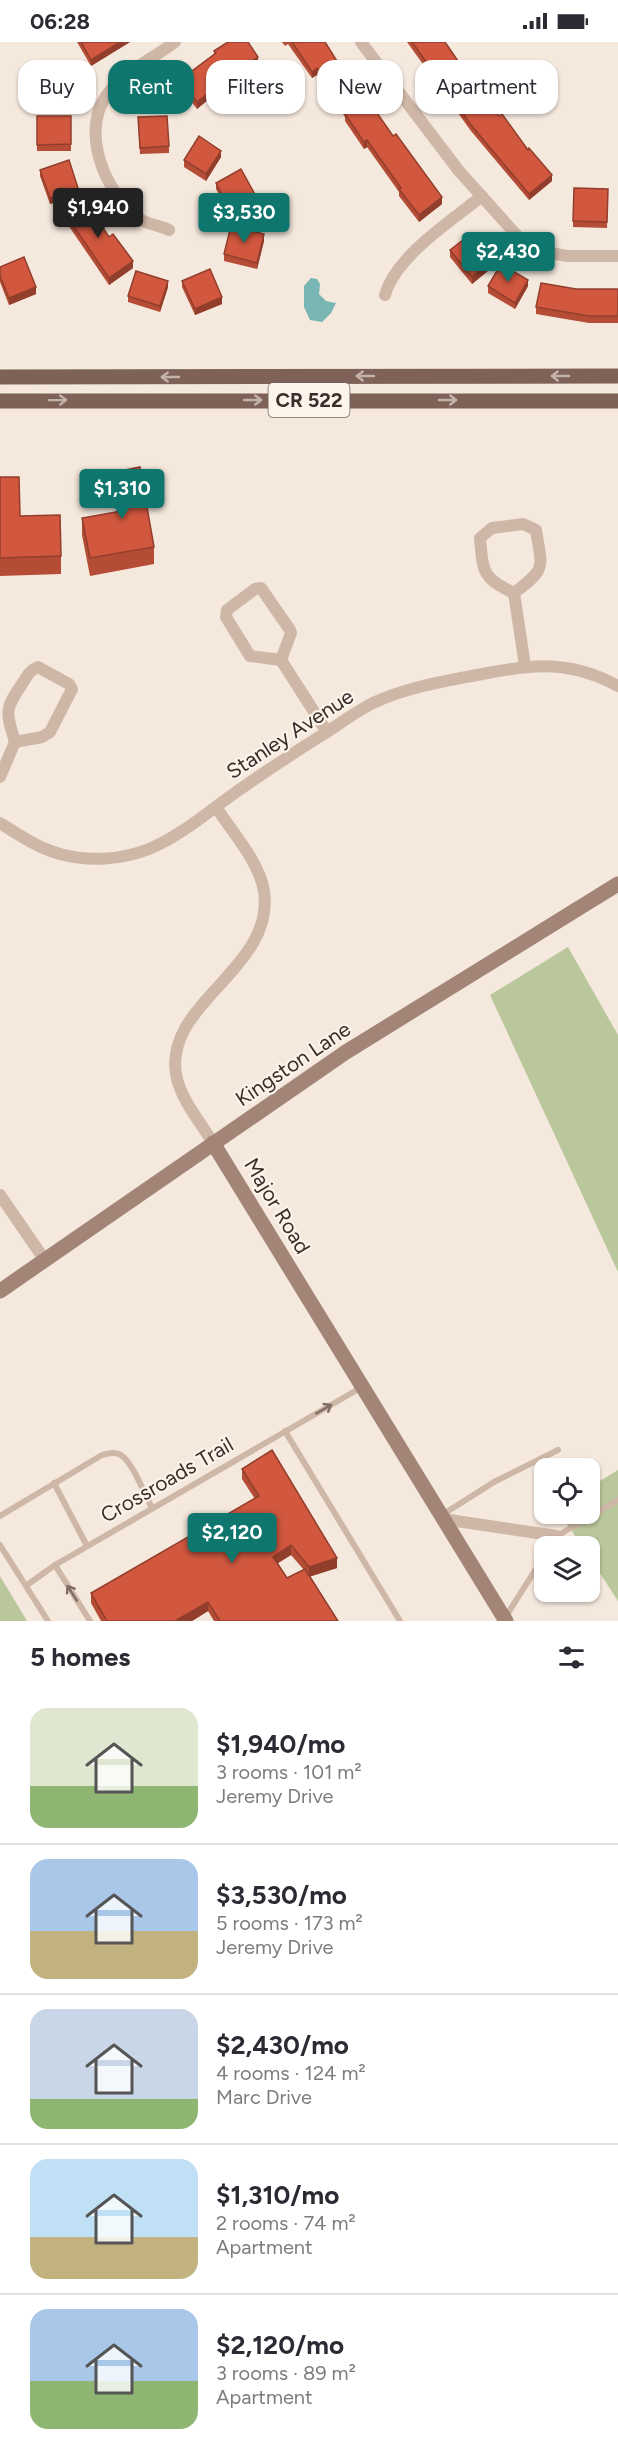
<!DOCTYPE html>
<html lang="en">
<head>
<meta charset="utf-8">
<style>
  body { margin:0; font-family:Figtree,sans-serif; background:#f7f7f7; color:#2b2b33; height:100vh; display:flex; flex-direction:column; font-size:22px; white-space:nowrap }
  * { box-sizing:border-box; margin:0 }
  p { font-size:20px; color:#7c7c81 }
  .icon { flex:none; width:33px; height:33px; fill:none; stroke:currentColor; stroke-width:2; stroke-linecap:round; stroke-linejoin:round }
  .map { position:relative; height:1579px; overflow:hidden }
  .side { display:flex; flex-direction:column; background:#fff; flex:1 }
  .side>* { flex:none }
  .top-card { position:absolute; left:18px; top:18px; width:582px; height:54px; display:flex; gap:12px }
  .buttons { position:absolute; left:534px; top:1416px; display:grid; gap:12px }
  .buttons a { display:grid; place-items:center; width:66px; height:66px; border-radius:12px; background:#fff; box-shadow:0 2px 4px #0004; font-size:30px }
  .price { position:absolute; translate:-50% -51px; padding:0 14px; border-radius:6px; background:#0f766e; color:#fff; font-size:20px; line-height:39px; filter:drop-shadow(0 2px 3px #0008) }
  .price::after { content:''; position:absolute; left:50%; top:36px; width:18px; height:14px; margin-left:-9px; background:inherit; clip-path:polygon(0 0,100% 0,50% 100%) }
  .price.active { background:#222; color:#fff }
  ul { padding:0; list-style:none }
  li { display:flex; align-items:center; gap:18px; height:150px; padding:0 30px }
  li+li { border-top:2px solid #e1e1e2 }
  li span { display:grid; place-items:center; flex:none; width:168px; height:120px; border-radius:18px; color:#555 }
  li>.icon { margin-inline-start:auto }
  span .icon { width:72px; height:72px; fill:#fffc; stroke-width:1 }
  li b { font-size:26px }
  h2 { display:flex; justify-content:space-between; align-items:center; height:72px; padding:0 30px; font-size:26px }
  .tag { padding:0 21px; border-radius:18px; background:#fff; box-shadow:0 2px 4px #0004; font-size:21px; line-height:54px }
  .tag.active { background:#0f766e; color:#fff }
  .status { display:flex; justify-content:space-between; align-items:center; height:42px; padding:0 30px; background:#fff; direction:ltr }
  .status svg { height:16px; fill:currentColor }
  .map>svg:first-child { display:block }
  .green { fill:#bac69b }
  .water { fill:#79b5b3 }
  .lines { fill:none; stroke-linecap:round; stroke-linejoin:round }
  .lane { stroke:#cfb7a8; stroke-width:6 }
  .street { stroke:#cfb7a8; stroke-width:12 }
  .secondary { stroke:#a38578; stroke-width:15 }
  .primary { stroke:#7e6258; stroke-width:15 }
  .wall { fill:#b44c36; fill-rule:evenodd }
  .shaded-wall { fill:#923e2c }
  .building { fill:#d1583f; stroke:#923e2c; stroke-width:1.5 }
  .oneway { stroke:#c3b2a8 }
  .oneway2 { stroke:#7e6b62 }
  .labels { text-anchor:middle; stroke-width:4.5; stroke-linejoin:round; paint-order:stroke }
  .shield { fill:#fcf3ea; stroke:#756863; stroke-width:1.5 }
  .shield-label { font-size:20px; font-weight:bold; fill:#3b2d29 }
  .street-label { font-size:21px; fill:#3b2d29; stroke:#fcf3ea }
</style>
</head>
<body>
<div class="status"><b>06:28</b><svg viewBox="0 0 49 12"><path d="M0 12V9h3v3zM5 12V6h3v6zM10 12V3h3v9zM15 12V0h3v12zM26 1h20v11H26zM47 4h2v5h-2z"/></svg></div>
<div class="map">
<svg width="618" height="1579" viewBox="0 0 618 1579">
  <rect width="100%" height="100%" fill="#f5e8dd"/>
  <!-- green -->
  <g class="green">
    <path d="M568,905L618,993V1230L490,953Z"/>
    <path d="M618,1428V1559L590,1516V1504H582L560,1472H590V1445Z"/>
    <path d="M0,1534L27,1579H0Z"/>
  </g>
  <!-- water -->
  <path class="water" d="M311,236L317,237L320,242L319,252L326,259L336,261L331,271L322,280L310,278L304,265V244Z"/>
  <g class="lines">
    <!-- lane -->
    <g class="lane">
      <path d="M285,1389L400,1579"/>
      <path d="M54,1441L87,1504"/>
      <path d="M442,1473L494,1440L558,1408"/>
      <path d="M0,1474L102,1413C108,1411 115,1409 121,1413C133,1421 145,1453 152,1466"/>
      <path d="M0,1503L48,1579"/>
      <path d="M550,1504L557,1494L618,1458"/>
      <path d="M55,1523L90,1579"/>
      <path d="M27,1543L55,1523L362,1345"/>
      <path d="M505,1576L544,1514"/>
    </g>
    <!-- street -->
    <g class="street">
      <path d="M361,0L459,129L520,197L533,206L550,211L567,214H618"/>
      <path d="M169,188C160,184 148,182 139,177C134,174 130,168 126,164C100,135 82,85 109,50C125,29 154,16 175,0"/>
      <path d="M385,253C396,214 451,179 482,154"/>
      <path d="M523,482L536,488C542,527 547,526 514,551C482,536 483,530 480,496L492,486Z"/>
      <path d="M261,546L290,588L291,591L281,618L250,614L226,575L227,568L255,547Z"/>
      <path d="M514,551L525,624"/>
      <path d="M281,618L327,690"/>
      <path d="M38,625L69,642L72,647L50,690L42,695L15,700C6,670 4,668 22,642C27,634 30,628 38,625Z"/>
      <path d="M0,735L15,700"/>
      <path d="M0,781C19,793 38,806 60,812C89,820 121,818 149,807C176,796 201,776 225,758C258,734 292,712 327,690C342,680 357,669 373,661C407,645 445,639 482,632C534,622 570,618 618,644"/>
      <path d="M213,1101C201,1081 183,1060 177,1037C159,962 276,928 264,849C259,819 232,790 216,765"/>
      <path d="M0,1153L44,1217"/>
      <path d="M443,1477L557,1494"/>
    </g>
    <!-- secondary -->
    <g class="secondary">
      <path d="M213,1101L506,1579"/>
      <path d="M0,1249L346,1010L618,842"/>
    </g>
    <!-- primary -->
    <g class="primary">
      <path d="M0,335L618,334"/>
      <path d="M0,359H618"/>
    </g>
  </g>
  <!-- wall -->
  <g class="wall">
    <path d="M77,0H130L91,24Z"/>
    <path d="M282,0H325L340,24L442,162L419,180L399,154V150L367,105L364,107L345,79V75L317,33L312,36L288,2L285,4Z"/>
    <path d="M407,0H445L473,41L499,74L528,108L552,139L529,158L471,89Z"/>
    <path d="M214,9L258,22L221,47L197,67L180,45V38L214,12Z"/>
    <path d="M84,43L74,66L48,54V47Z"/>
    <rect x="37" y="74" width="34" height="35"/>
    <path d="M138,75L169,104V111L140,112Z"/>
    <path d="M221,115L206,139L184,125V118Z"/>
    <path d="M40,128L78,153L50,162L40,134Z"/>
    <path d="M216,141L257,163L232,177L216,147Z"/>
    <path d="M574,146L608,147L607,186L573,185Z"/>
    <path d="M64,170L109,195L133,226L109,243L64,177Z"/>
    <path d="M264,199L257,227L224,219V212Z"/>
    <path d="M450,208L494,224L472,242L450,215Z"/>
    <path d="M0,225L36,252L9,263L0,240Z"/>
    <path d="M182,239L222,262L195,273L182,245Z"/>
    <path d="M488,244H528L515,267L488,251Z"/>
    <path d="M168,245L160,270L128,260V254Z"/>
    <path d="M576,247H618V281H589L536,272V265Z"/>
    <path d="M115,430L154,505V522L90,534L82,493V476L119,469L115,447Z"/>
    <path d="M0,435L20,474L61,514V532L0,534Z"/>
    <path d="M242,1427L337,1526L310,1534L338,1579H214L208,1569L192,1579H101L91,1561V1551L255,1457L242,1437ZM291,1513L304,1528L287,1536L278,1521Z"/>
  </g>
  <!-- shaded-wall -->
  <g class="shaded-wall">
    <path d="M120,0H130L91,24V18Z"/>
    <path d="M258,15V22L221,47L197,67V60L221,41Z"/>
    <path d="M317,26V33L312,36V30Z"/>
    <path d="M84,36V43L74,66V59Z"/>
    <path d="M367,98V105L364,107V100Z"/>
    <path d="M221,109V115L206,139V132Z"/>
    <path d="M552,133V139L529,158V152Z"/>
    <path d="M78,146V153L50,162V156Z"/>
    <path d="M442,155V162L419,180V173Z"/>
    <path d="M257,156V163L232,177V170Z"/>
    <path d="M264,192V199L257,227V221Z"/>
    <path d="M494,217V224L472,242V235Z"/>
    <path d="M133,219V226L109,243V236Z"/>
    <path d="M528,238V244L515,267V261Z"/>
    <path d="M168,239V245L160,270V264Z"/>
    <path d="M36,245V252L9,263V256Z"/>
    <path d="M222,255V262L195,273V267Z"/>
    <path d="M291,1503V1513L273,1524V1515Z"/>
    <path d="M337,1516V1526L309,1535V1525Z"/>
    <path d="M208,1560V1569L192,1579H175Z"/>
  </g>
  <!-- building -->
  <g class="building">
    <path d="M81,0H120L91,18Z"/>
    <path d="M228,0H248L258,15L221,41L197,60L180,38L216,11L214,9Z"/>
    <path d="M292,0H325L340,24L343,22L393,94L396,92L442,155L419,173L399,147L401,146L367,98L364,100L345,72L347,71L317,26L312,30Z"/>
    <path d="M412,0H445L473,41L499,74L502,72L528,108L529,106L552,133L529,152L471,83Z"/>
    <path d="M58,25L84,36L74,59L48,47Z"/>
    <path d="M37,74H71V102L37,103Z"/>
    <path d="M167,74L169,104L140,106L138,75Z"/>
    <path d="M199,94L221,109L206,132L184,118Z"/>
    <path d="M69,118L78,146L50,156L40,128Z"/>
    <path d="M241,127L257,156L232,170L216,141Z"/>
    <path d="M574,146L608,147L607,180L573,179Z"/>
    <path d="M84,157L109,195L113,192L133,219L109,236L64,170Z"/>
    <path d="M231,184L264,192L257,221L224,212Z"/>
    <path d="M472,191L494,217L472,235L450,208Z"/>
    <path d="M24,215L36,245L9,256L0,234V225Z"/>
    <path d="M501,222L528,238L515,261L488,244Z"/>
    <path d="M210,227L222,255L195,267L182,239Z"/>
    <path d="M136,229L168,239L160,264L128,254Z"/>
    <path d="M541,241L576,247H618V274H589L536,265Z"/>
    <path d="M140,425L154,505L90,516L82,476L122,469L115,430Z"/>
    <path d="M0,435H19L20,474L60,473L61,514L0,516Z"/>
    <path d="M272,1408L337,1516L309,1525L291,1503L273,1515L287,1536L305,1527L338,1579H220L208,1560L175,1579H107L91,1551L259,1454L242,1427Z"/>
  </g>
  <!-- one-way arrows -->
  <defs><path id="oneway-shaft" d="M-6 0H5M1.5-3L5.5 0L1.5 3" fill="none" stroke-width="1.6" stroke-linecap="round" stroke-linejoin="round" transform="scale(1.5)"/></defs>
  <g class="oneway">
    <use href="#oneway-shaft" transform="translate(365 334) rotate(180)"/>
    <use href="#oneway-shaft" transform="translate(560 334) rotate(180)"/>
    <use href="#oneway-shaft" transform="translate(170 335) rotate(180)"/>
    <use href="#oneway-shaft" transform="translate(58 358) rotate(-1)"/>
    <use href="#oneway-shaft" transform="translate(253 358)"/>
    <use href="#oneway-shaft" transform="translate(448 358)"/>
  </g>
  <g class="oneway2">
    <use href="#oneway-shaft" transform="translate(324 1367) rotate(-30)"/>
    <use href="#oneway-shaft" transform="translate(72 1551) rotate(-122)"/>
  </g>
  <g class="labels">
    <!-- shield labels -->
    <rect class="shield" x="268.5" y="341" width="81" height="34" rx="4.5"/>
    <g class="shield-label">
      <text x="309" y="365">CR 522</text>
    </g>
    <!-- street labels -->
    <g class="street-label">
      <text transform="translate(290 692) rotate(-33)" y="7">Stanley Avenue</text>
      <text transform="translate(293 1022) rotate(-34)" y="7">Kingston Lane</text>
      <text transform="translate(277 1164) rotate(59)" y="7">Major Road</text>
      <text transform="translate(167 1438) rotate(-30)" y="7">Crossroads Trail</text>
    </g>
  </g>
</svg>
<div class="buttons">
<a><svg class="icon" aria-label="locate" viewBox="0 0 24 24"><circle cx="12" cy="12" r="6"/><path d="M12 2v4M12 18v4M2 12h4M18 12h4"/></svg></a>
<a><svg class="icon" aria-label="layers" viewBox="0 0 24 24"><path d="M12 4l9 5-9 5-9-5zM3 14l9 5 9-5"/></svg></a>
</div>
<b class="price active" style="left:98px;top:197px">$1,940</b>
<b class="price" style="left:244px;top:202px">$3,530</b>
<b class="price" style="left:508px;top:241px">$2,430</b>
<b class="price" style="left:122px;top:478px">$1,310</b>
<b class="price" style="left:232px;top:1522px">$2,120</b>
<div class="top-card">
<a class="tag">Buy</a>
<a class="tag active">Rent</a>
<a class="tag">Filters</a>
<a class="tag">New</a>
<a class="tag">Apartment</a>
</div>
</div>
<section class="side">
<h2>5 homes<svg class="icon" aria-label="filters" viewBox="0 0 24 24"><path d="M4 7h16M4 17h16"/><circle cx="9" cy="7" r="2"/><circle cx="15" cy="17" r="2"/></svg></h2>
<ul>
<li><span style="background:linear-gradient(#dfe7d0 65%,#8fb573 0)"><svg class="icon" aria-label="home" viewBox="0 0 24 24"><path d="M3 11l9-7 9 7M6 9v11h12V9"/></svg></span><div><b>$1,940/mo</b><p>3 rooms · 101 m²</p><p>Jeremy Drive</p></div></li>
<li><span style="background:linear-gradient(#a9c7e8 60%,#c2b280 0)"><svg class="icon" aria-label="home" viewBox="0 0 24 24"><path d="M3 11l9-7 9 7M6 9v11h12V9"/></svg></span><div><b>$3,530/mo</b><p>5 rooms · 173 m²</p><p>Jeremy Drive</p></div></li>
<li><span style="background:linear-gradient(#c9d6e8 75%,#8fb573 0)"><svg class="icon" aria-label="home" viewBox="0 0 24 24"><path d="M3 11l9-7 9 7M6 9v11h12V9"/></svg></span><div><b>$2,430/mo</b><p>4 rooms · 124 m²</p><p>Marc Drive</p></div></li>
<li><span style="background:linear-gradient(#bfe0f5 65%,#c2b280 0)"><svg class="icon" aria-label="home" viewBox="0 0 24 24"><path d="M3 11l9-7 9 7M6 9v11h12V9"/></svg></span><div><b>$1,310/mo</b><p>2 rooms · 74 m²</p><p>Apartment</p></div></li>
<li><span style="background:linear-gradient(#a9c7e8 60%,#8fb573 0)"><svg class="icon" aria-label="home" viewBox="0 0 24 24"><path d="M3 11l9-7 9 7M6 9v11h12V9"/></svg></span><div><b>$2,120/mo</b><p>3 rooms · 89 m²</p><p>Apartment</p></div></li>
</ul>
</section>
</body>
</html>
